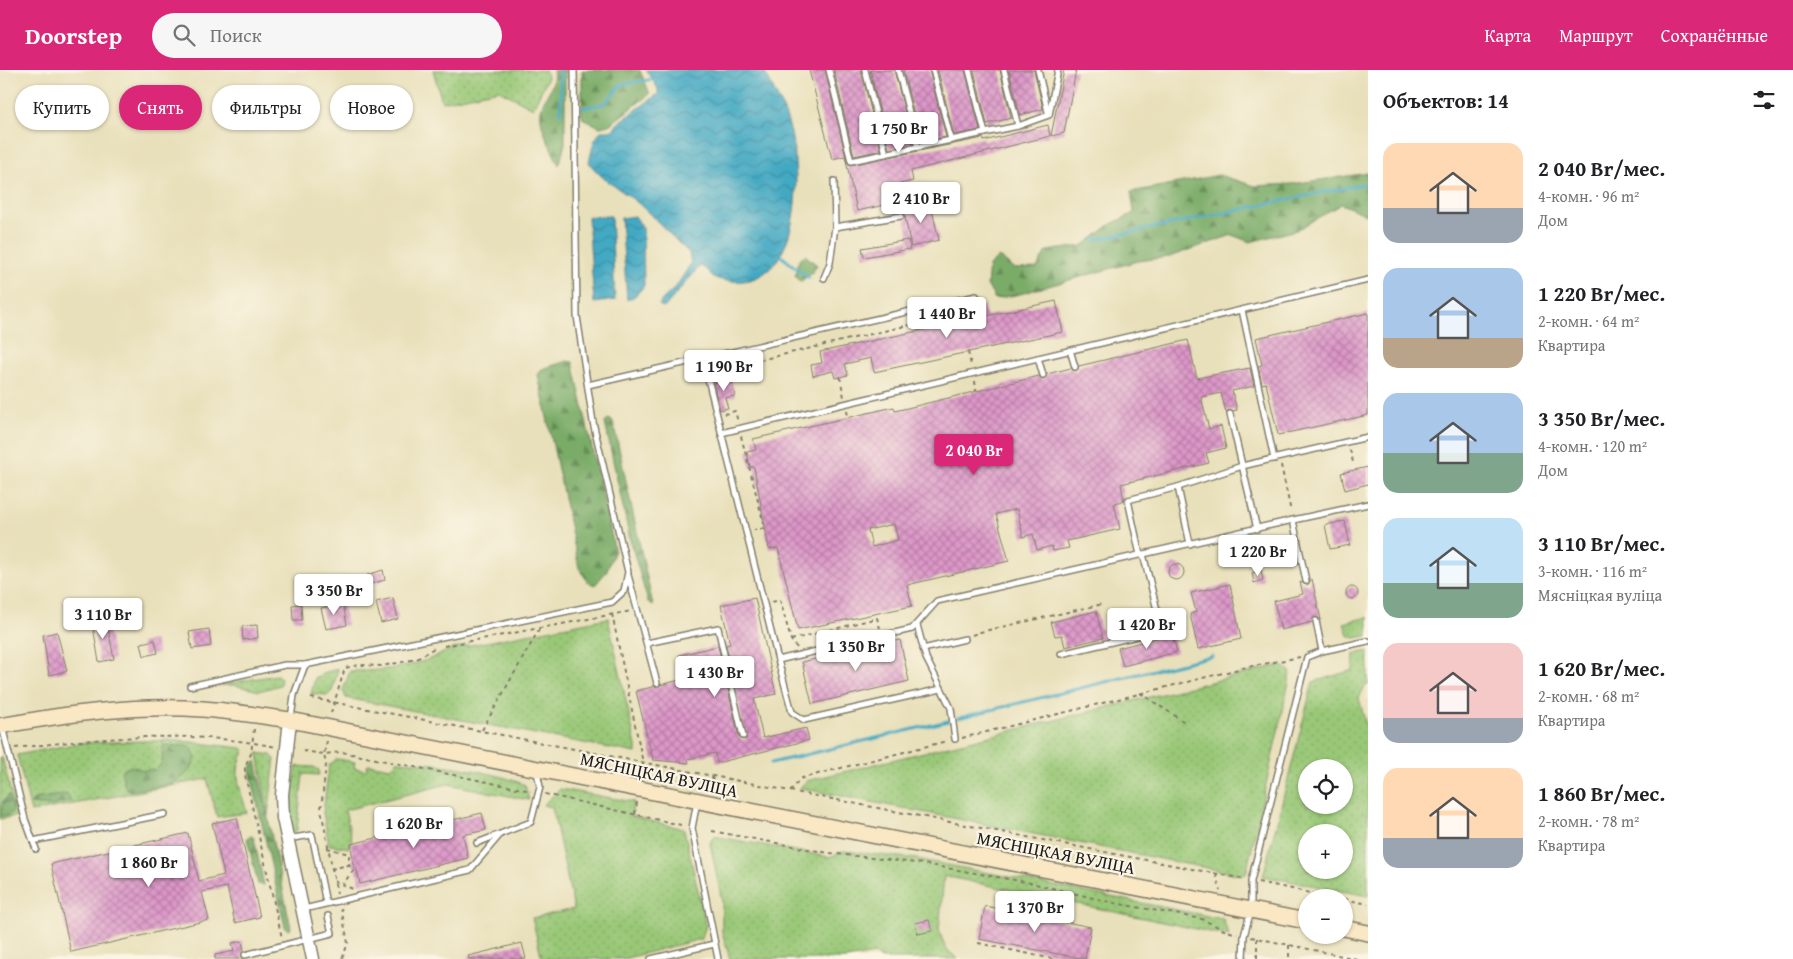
<!DOCTYPE html>
<html lang="ru">
<head>
<meta charset="utf-8">
<style>
  body { margin:0; font-family:"Gentium Book Plus",serif; background:#f6f6f6; color:#202124; height:100vh; display:flex; flex-direction:column; font-size:19px; white-space:nowrap }
  * { box-sizing:border-box; margin:0 }
  p { font-size:16px; color:#757577 }
  .icon { flex:none; width:28px; height:28px; fill:none; stroke:currentColor; stroke-width:2; stroke-linecap:round; stroke-linejoin:round }
  .map { position:relative; flex:1; overflow:hidden }
  .drawer { display:flex; flex-direction:column; background:#fff; width:425px }
  .drawer>* { flex:none }
  .guide { position:absolute; left:15px; top:15px; width:475px; height:45px; display:flex; gap:10px }
  .tools { position:absolute; left:1298px; top:689px; display:grid; gap:10px }
  .tools a { display:grid; place-items:center; width:55px; height:55px; border-radius:50%; background:#fff; box-shadow:0 1px 4px #0004; font-size:25px }
  .price { position:absolute; translate:-50% -42px; padding:0 11px; border-radius:5px; background:#fff; color:#222; font-size:16px; line-height:32px; filter:drop-shadow(0 1px 2px #0008) }
  .price::after { content:''; position:absolute; left:50%; top:30px; width:15px; height:11px; margin-left:-8px; background:inherit; clip-path:polygon(0 0,100% 0,50% 100%) }
  .price.selected { background:#db2777; color:#fff }
  ul { padding:0; list-style:none }
  li { display:flex; align-items:center; gap:15px; height:125px; padding:0 15px }
  li span { display:grid; place-items:center; flex:none; width:140px; height:100px; border-radius:15px; color:#555 }
  li>.icon { margin-inline-start:auto }
  span .icon { width:60px; height:60px; fill:#fffc; stroke-width:1 }
  li b { font-size:21px }
  h2 { display:flex; justify-content:space-between; align-items:center; height:60px; padding:0 15px; font-size:21px }
  .tag { padding:0 18px; border-radius:22px; background:#fff; box-shadow:0 1px 4px #0004; font-size:18px; line-height:45px }
  .tag.selected { background:#db2777; color:#fff }
  header { display:flex; align-items:center; gap:30px; box-sizing:border-box; height:70px; padding:0 25px; background:#db2777; color:#fff }
  header strong { font-size:24px }
  nav { display:flex; gap:28px; margin-inline-start:auto; font-size:18px }
  .search { width:350px; height:45px; background:#f6f6f6; display:flex; align-items:center; gap:12px; box-sizing:border-box; padding:0 18px; border-radius:28px; color:#757577; font-size:19px }
  main { display:flex; flex:1; min-height:0 }
  .map>svg:first-child { display:block }
  .grass { fill:url(#grass-dots); stroke:#5a724a; fill-rule:evenodd }
  .forest { fill:url(#forest-firs); stroke:#4b6442 }
  .water { fill:url(#water-waves); stroke:#306270 }
  .lines { fill:none; stroke-linecap:round; stroke-linejoin:round }
  .stream { stroke:#43a9c3; stroke-width:3 }
  .building { fill:url(#building-cross-hatch); fill-rule:evenodd }
  .service-casing { stroke:#827e6b; stroke-width:8 }
  .tertiary-casing { stroke:#827e6b; stroke-width:15 }
  .secondary-casing { stroke:#827e6b; stroke-width:18 }
  .path { stroke:#827e6b; stroke-width:2; stroke-dasharray:4 4; stroke-linecap:butt }
  .service { stroke:#fff; stroke-width:5 }
  .tertiary { stroke:#fff; stroke-width:12 }
  .secondary { stroke:#fae7c3; stroke-width:15 }
  .labels { text-anchor:middle; stroke-width:4.5; stroke-linejoin:round; paint-order:stroke }
  .street-label { font-size:18px; fill:#1c1c1c; stroke:#fcf5e5 }
</style>
</head>
<body>
<header>
<strong>Doorstep</strong>
<div class="search"><svg class="icon" aria-label="search" viewBox="0 0 24 24"><circle cx="10" cy="10" r="6"/><path d="M15 15l6 6"/></svg>Поиск</div>
<nav><a>Карта</a><a>Маршрут</a><a>Сохранённые</a></nav>
</header>
<main>
<div class="map">
<svg width="1368" height="889" viewBox="0 0 1368 889">
  <defs>
    <pattern id="grass-dots" width="8" height="8" patternUnits="userSpaceOnUse" patternTransform="scale(1.25)"><rect width="8" height="8" fill="#99c877"/><path d="M2 2h.1M6 6h.1" fill="none" stroke="#83ab66" stroke-width="1.8" stroke-linecap="round"/></pattern>
    <pattern id="forest-firs" width="22" height="20" patternUnits="userSpaceOnUse" patternTransform="scale(1.25)"><rect width="22" height="20" fill="#7aac68"/><path d="M5 1l3.5 6h-7zM16 11l3.5 6h-7z" fill="#638b55"/></pattern>
    <pattern id="water-waves" width="16" height="10" patternUnits="userSpaceOnUse" patternTransform="scale(1.25)"><rect width="16" height="10" fill="#43a9c3"/><path d="M0 5q4-4 8 0t8 0" fill="none" stroke="#37899e"/></pattern>
    <pattern id="building-cross-hatch" width="8" height="8" patternUnits="userSpaceOnUse" patternTransform="scale(1.25)"><rect width="8" height="8" fill="#dd97c9"/><path d="M0 0l8 8M0 8l8-8" fill="none" stroke="#b27aa2"/></pattern>
  </defs>
  <rect width="100%" height="100%" fill="#fcf5e5"/>
  <filter id="ink" filterUnits="userSpaceOnUse"><feTurbulence type="fractalNoise" baseFrequency=".02" numOctaves="2"/><feDisplacementMap in="SourceGraphic" scale="10" xChannelSelector="R" yChannelSelector="G"/><feConvolveMatrix kernelMatrix="1 2 1 2 8 2 1 2 1" color-interpolation-filters="sRGB"/></filter>
  <filter id="wash" filterUnits="userSpaceOnUse"><feTurbulence type="fractalNoise" baseFrequency=".0096" numOctaves="4" result="noise"/><feDisplacementMap in="SourceGraphic" scale="20" xChannelSelector="R" yChannelSelector="G"/><feGaussianBlur stdDeviation="1.12" result="paint"/><feColorMatrix in="noise" values="0 0 0 0 0 0 0 0 0 0 0 0 0 0 0 0 0 1.4 0 .05"/><feComposite in="paint" operator="in"/></filter>
  <g filter="url(#wash)">
    <rect width="100%" height="100%" fill="#e8e0ba"/>
    <!-- grass -->
    <g class="grass">
      <path d="M433,0H546L547,9L533,38L499,20L442,32Z"/>
      <path d="M1368,547V566L1355,568L1348,565L1344,553Z"/>
      <path d="M608,548L636,676V683L346,628L343,620L350,601C387,601 418,597 451,579Z"/>
      <path d="M1368,581V615L1365,616L1359,628L1368,663V826L1263,806L1313,612L1353,600L1354,584ZM1306,698H1344V735H1306ZM1306,762H1344V800H1306Z"/>
      <path d="M1280,595L1290,601L1289,612L1246,804L1242,805L800,718L806,711Z"/>
      <path d="M338,599L332,621L328,625L311,624L315,608L326,602Z"/>
      <path d="M277,605L281,608L280,615L259,621L234,615L210,616Z"/>
      <path d="M174,670L242,678L245,681C231,702 241,720 247,743L217,747L207,709L31,742L17,685L79,673Z"/>
      <path d="M258,683L271,685L275,689L268,746Z"/>
      <path d="M0,687H2L17,746L0,749Z"/>
      <path d="M337,689L355,692L354,698L366,700L368,694L391,698L397,691C430,692 495,701 525,715L529,730L448,714L345,740L352,771L349,778L329,775L323,743L329,695Z"/>
      <path d="M297,696L314,697L319,700V705L303,704L297,760L295,763H290V733Z"/>
      <path d="M560,719L634,732L631,746L684,759L706,856L701,869L623,889H542L532,848L574,839L552,737L543,735Z"/>
      <path d="M714,766L829,787L844,781L917,789L1223,849L1229,866L944,806L939,860L946,879L958,889H882L874,884L846,889H730L722,862V832L710,773Z"/>
    </g>
    <!-- forest -->
    <g class="forest">
      <path d="M553,0H565V74L559,95C553,82 538,55 541,40C544,24 556,19 553,0Z"/>
      <path d="M582,0H640L650,24L609,55L600,57L582,48Z"/>
      <path d="M1368,103V143L1365,144L1341,134L1297,160L1250,172L1232,165L1169,187L1138,191L1020,224L995,229L987,215L989,196L999,187L1014,199L1037,198L1046,181L1082,176L1111,154L1134,143L1131,122L1219,105L1255,116L1291,114Z"/>
      <path d="M805,185L817,195L812,203L800,212L795,207L799,190Z"/>
      <path d="M567,291L573,292L615,481L606,502L595,515L588,512L579,498L538,305L542,299Z"/>
      <path d="M608,349L613,351L653,535L648,532L630,470L605,353Z"/>
      <path d="M163,675L191,676L196,689C183,719 159,715 130,721L125,717L121,701L131,696L143,700H155L162,693Z"/>
      <path d="M256,691L291,858L288,860L285,857L250,701L252,695Z"/>
      <path d="M68,724L71,731L51,736L31,734L34,729Z"/>
      <path d="M9,725L13,740L9,745L0,746L4,730Z"/>
      <path d="M250,765L254,768L264,815L258,814L247,769Z"/>
    </g>
    <!-- water -->
    <g class="water">
      <path d="M646,0H764C773,19 785,39 790,59C803,112 801,230 718,209C710,207 708,198 700,196L664,238L659,235L662,230L676,217L691,193L689,183C672,167 656,149 639,134C625,122 596,106 589,92L594,71L601,61C609,61 613,62 617,54L658,24V19Z"/>
      <path d="M611,146L615,230L594,233L588,147Z"/>
      <path d="M635,146L643,158L644,216L635,226L627,230L621,148Z"/>
    </g>
    <g class="lines">
      <!-- stream -->
      <g class="stream">
        <path d="M560,0L561,43"/>
        <path d="M582,38L604,34L622,14L655,9"/>
        <path d="M1094,170L1368,113"/>
        <path d="M781,186L809,208"/>
        <path d="M958,648L1212,586"/>
        <path d="M771,693L948,651"/>
      </g>
    </g>
    <g id="blocks">
      <!-- building -->
      <g class="building">
        <path d="M809,0H825L847,92L850,95L983,68L984,71L1048,55L1050,66L911,101L913,111L890,116L894,133L857,141L845,86L832,89Z"/>
        <path d="M834,0H861L881,80L854,86Z"/>
        <path d="M870,0H894L913,74L889,79Z"/>
        <path d="M903,0H929L946,67L921,72Z"/>
        <path d="M938,0H965L980,60L954,65Z"/>
        <path d="M974,0H1000L1011,48L987,54Z"/>
        <path d="M1009,0H1034L1043,39L1020,45Z"/>
        <path d="M1064,0H1076L1064,63L1051,66Z"/>
        <path d="M930,131L939,170L911,177L903,137Z"/>
        <path d="M908,170L910,179L864,187L862,178Z"/>
        <path d="M1056,231L1063,262L874,302L871,288L845,294L848,305L835,308L833,301L813,306L811,295L822,293L820,282L955,253L953,241L983,235L986,246Z"/>
        <path d="M1368,243V345L1278,365L1266,313L1262,314L1258,296L1262,295L1256,268Z"/>
        <path d="M1188,270L1197,308L1250,298L1254,316L1232,321L1237,340L1233,341L1229,340L1226,342L1221,323L1201,327L1209,359L1221,356L1226,378L1206,383L1209,393L1121,414L1124,431L1114,433L1120,459L1067,471L1069,478L1053,481L1052,476L1037,480L1033,464L1023,467L1017,439L996,444L1009,491L907,515L912,536L798,560L778,478L769,479L754,397H750L747,382L756,380L753,369L894,337L895,341L1039,306L1044,309L1047,304L1071,298L1076,301L1079,296ZM894,454L898,470L872,477L868,460Z"/>
        <path d="M731,309L735,326L725,328L728,338L720,340L713,313Z"/>
        <path d="M1368,397V414L1345,420L1341,403Z"/>
        <path d="M1345,451L1350,475L1330,479L1325,455Z"/>
        <circle cx="1176" cy="502" r="8"/>
        <path d="M383,500L385,510L370,514L367,505Z"/>
        <path d="M1261,500L1263,510L1254,513L1252,503Z"/>
        <path d="M1312,509L1321,550L1315,547L1312,552L1281,560L1274,531L1303,524L1300,512L1307,515Z"/>
        <path d="M1230,514L1241,569L1198,579L1190,544L1196,542L1191,523Z"/>
        <circle cx="1352" cy="523" r="6"/>
        <path d="M393,528L398,549L381,553L376,532Z"/>
        <path d="M755,528L776,624L754,629L763,668L806,658L809,670L717,693L715,683L688,689L689,693L653,690L636,621L684,609L679,585L718,576L739,667L742,670L746,669L726,575L730,574L721,535Z"/>
        <path d="M301,534L302,550H293L292,535Z"/>
        <path d="M343,534L347,555L326,559L321,538Z"/>
        <path d="M1096,541L1103,568L1065,577L1062,565L1055,566L1051,552Z"/>
        <path d="M106,547L114,589L99,592L92,550Z"/>
        <path d="M257,555L258,568L243,570L242,556Z"/>
        <path d="M209,559L211,576L192,579L189,562Z"/>
        <path d="M57,562L67,601L49,605L43,565Z"/>
        <path d="M1172,564L1177,582L1123,596L1118,578Z"/>
        <path d="M155,570L158,583L144,586L141,573Z"/>
        <path d="M900,570L909,611L812,634L802,592Z"/>
        <path d="M482,743L486,760L463,765L468,788L360,814L357,800L353,794L351,774Z"/>
        <path d="M237,748L260,847L235,853L227,817L202,822L209,850L71,882L51,794L188,763L199,811L224,805L212,753Z"/>
        <path d="M985,836L1091,857L1085,889L979,869Z"/>
        <path d="M929,850L932,861L918,864L915,853Z"/>
        <path d="M242,871L244,881L241,886L243,889H215V885L234,881L232,873Z"/>
        <path d="M522,873L526,889H469L468,886Z"/>
      </g>
    </g>
  </g>
  <g filter="url(#ink)">
    <use href="#blocks" fill-opacity="0" stroke="#827e6b" stroke-width="1"/>
    <g class="lines">
      <!-- service casing -->
      <g class="service-casing">
        <g id="service">
          <path d="M829,0L851,91L1018,56L1049,45L1058,0"/>
          <path d="M865,0L886,84"/>
          <path d="M898,0L918,77"/>
          <path d="M933,0L951,70"/>
          <path d="M969,0L985,63"/>
          <path d="M1004,0L1018,56"/>
          <path d="M1038,0L1048,42"/>
          <path d="M834,111L835,157"/>
          <path d="M824,208L830,193L835,157L901,146"/>
          <path d="M1242,240L1274,389"/>
          <path d="M1070,280L1075,297"/>
          <path d="M1038,288L1043,305"/>
          <path d="M703,289L778,590L912,559L937,531L1293,450"/>
          <path d="M588,315L976,226"/>
          <path d="M1230,344L1257,459"/>
          <path d="M721,363L1368,210"/>
          <path d="M1178,417L1242,396L1368,367"/>
          <path d="M1140,485L1128,430L1178,417L1190,474"/>
          <path d="M628,505L657,613"/>
          <path d="M1306,511L1293,450L1368,434"/>
          <path d="M1316,551L1322,581"/>
          <path d="M917,555L926,588L951,638L955,669"/>
          <path d="M647,573L718,558L743,666"/>
          <path d="M923,579L965,569"/>
          <path d="M1061,584L1162,560L1143,484"/>
          <path d="M778,590L792,642L804,650L941,619"/>
          <path d="M190,616L285,595H305"/>
          <path d="M291,649L294,625L305,595L612,532L624,521L628,502L593,352L577,246L574,0"/>
          <path d="M2,656L25,749L36,779"/>
          <path d="M697,732L692,758L718,889"/>
          <path d="M287,769L312,765L326,833"/>
          <path d="M33,771L165,744"/>
          <path d="M477,773L531,752L540,717L537,702"/>
          <path d="M304,839L470,800L499,766"/>
          <path d="M245,885L332,863L328,846"/>
          <path d="M651,889L714,874"/>
          <path d="M1243,889L1244,866L1251,840V811L1307,587L1322,581L1368,571"/>
        </g>
      </g>
      <!-- tertiary casing -->
      <g class="tertiary-casing">
        <path id="tertiary" d="M290,650L282,725L283,748L313,889"/>
      </g>
      <!-- secondary casing -->
      <g class="secondary-casing">
        <g id="secondary">
          <path d="M0,656C66,644 135,634 203,639C232,641 261,646 290,650L1306,851"/>
          <path d="M1344,858L1368,863"/>
        </g>
      </g>
      <!-- path -->
      <g class="path">
        <path d="M968,282L971,295"/>
        <path d="M713,301L944,247L943,241"/>
        <path d="M840,307L844,327"/>
        <path d="M975,311L976,321"/>
        <path d="M847,341L848,347"/>
        <path d="M724,344L735,341L738,352"/>
        <path d="M741,366L765,458L754,460"/>
        <path d="M1350,380L1353,392"/>
        <path d="M1281,395L1291,442"/>
        <path d="M772,532L780,530L791,570L797,578"/>
        <path d="M612,544L643,693L641,705"/>
        <path d="M972,565L980,562L1103,534"/>
        <path d="M791,570L877,548L880,558"/>
        <path d="M444,576L631,541"/>
        <path d="M1140,623L1186,653"/>
        <path d="M311,628L1244,809"/>
        <path d="M331,643L345,598L359,595L382,596L417,589L434,578"/>
        <path d="M254,659L251,684L245,696V705L282,868"/>
        <path d="M482,660L540,558"/>
        <path d="M962,668L1243,598L1300,587"/>
        <path d="M327,671L324,684L326,695L321,739L337,824"/>
        <path d="M15,678C104,668 187,659 276,677"/>
        <path d="M303,681L324,684L342,682L531,721"/>
        <path d="M712,707L715,722"/>
        <path d="M790,721L802,708L947,671"/>
        <path d="M545,724L681,755"/>
        <path d="M635,744L637,732"/>
        <path d="M712,761L829,783L924,794L1031,813L1114,833L1202,849L1224,860L1237,864"/>
        <path d="M327,778L349,784V795L353,801L342,815"/>
        <path d="M331,799L353,794"/>
        <path d="M1216,804L1220,821"/>
        <path d="M334,811L353,819"/>
        <path d="M1258,812L1335,828"/>
        <path d="M1344,829L1368,834"/>
        <path d="M341,838L348,873L342,889"/>
        <path d="M1251,867L1357,889"/>
        <path d="M1257,868V889"/>
        <path d="M978,873L1053,889"/>
        <path d="M1289,875V889"/>
      </g>
      <!-- service -->
      <use href="#service" class="service"/>
      <!-- tertiary -->
      <use href="#tertiary" class="tertiary"/>
      <!-- secondary -->
      <use href="#secondary" class="secondary"/>
    </g>
  </g>
  <g class="labels">
    <!-- street labels -->
    <g class="street-label">
      <text transform="translate(659 705) rotate(12)" y="6">МЯСНІЦКАЯ ВУЛІЦА</text>
      <text transform="translate(1056 783) rotate(11)" y="6">МЯСНІЦКАЯ ВУЛІЦА</text>
    </g>
  </g>
</svg>
<div class="tools">
<a><svg class="icon" aria-label="locate" viewBox="0 0 24 24"><circle cx="12" cy="12" r="6"/><path d="M12 2v4M12 18v4M2 12h4M18 12h4"/></svg></a>
<a>+</a>
<a>−</a>
</div>
<b class="price" style="left:899px;top:84px">1 750 Br</b>
<b class="price" style="left:921px;top:154px">2 410 Br</b>
<b class="price" style="left:947px;top:269px">1 440 Br</b>
<b class="price" style="left:724px;top:322px">1 190 Br</b>
<b class="price selected" style="left:974px;top:406px">2 040 Br</b>
<b class="price" style="left:1258px;top:507px">1 220 Br</b>
<b class="price" style="left:334px;top:546px">3 350 Br</b>
<b class="price" style="left:103px;top:570px">3 110 Br</b>
<b class="price" style="left:1147px;top:580px">1 420 Br</b>
<b class="price" style="left:856px;top:602px">1 350 Br</b>
<b class="price" style="left:715px;top:628px">1 430 Br</b>
<b class="price" style="left:414px;top:779px">1 620 Br</b>
<b class="price" style="left:149px;top:818px">1 860 Br</b>
<b class="price" style="left:1035px;top:863px">1 370 Br</b>
<div class="guide">
<a class="tag">Купить</a>
<a class="tag selected">Снять</a>
<a class="tag">Фильтры</a>
<a class="tag">Новое</a>
</div>
</div>
<section class="drawer">
<h2>Объектов: 14<svg class="icon" aria-label="filters" viewBox="0 0 24 24"><path d="M4 7h16M4 17h16"/><circle cx="9" cy="7" r="2"/><circle cx="15" cy="17" r="2"/></svg></h2>
<ul>
<li><span style="background:linear-gradient(#ffd9b3 65%,#9aa5b1 0)"><svg class="icon" aria-label="home" viewBox="0 0 24 24"><path d="M3 11l9-7 9 7M6 9v11h12V9"/></svg></span><div><b>2 040 Br/мес.</b><p>4-комн. · 96 m²</p><p>Дом</p></div></li>
<li><span style="background:linear-gradient(#a9c7e8 70%,#b9a48a 0)"><svg class="icon" aria-label="home" viewBox="0 0 24 24"><path d="M3 11l9-7 9 7M6 9v11h12V9"/></svg></span><div><b>1 220 Br/мес.</b><p>2-комн. · 64 m²</p><p>Квартира</p></div></li>
<li><span style="background:linear-gradient(#a9c7e8 60%,#7fa58c 0)"><svg class="icon" aria-label="home" viewBox="0 0 24 24"><path d="M3 11l9-7 9 7M6 9v11h12V9"/></svg></span><div><b>3 350 Br/мес.</b><p>4-комн. · 120 m²</p><p>Дом</p></div></li>
<li><span style="background:linear-gradient(#bfe0f5 65%,#7fa58c 0)"><svg class="icon" aria-label="home" viewBox="0 0 24 24"><path d="M3 11l9-7 9 7M6 9v11h12V9"/></svg></span><div><b>3 110 Br/мес.</b><p>3-комн. · 116 m²</p><p>Мясніцкая вуліца</p></div></li>
<li><span style="background:linear-gradient(#f6c9c9 75%,#9aa5b1 0)"><svg class="icon" aria-label="home" viewBox="0 0 24 24"><path d="M3 11l9-7 9 7M6 9v11h12V9"/></svg></span><div><b>1 620 Br/мес.</b><p>2-комн. · 68 m²</p><p>Квартира</p></div></li>
<li><span style="background:linear-gradient(#ffd9b3 70%,#9aa5b1 0)"><svg class="icon" aria-label="home" viewBox="0 0 24 24"><path d="M3 11l9-7 9 7M6 9v11h12V9"/></svg></span><div><b>1 860 Br/мес.</b><p>2-комн. · 78 m²</p><p>Квартира</p></div></li>
</ul>
</section>
</main>
</body>
</html>
